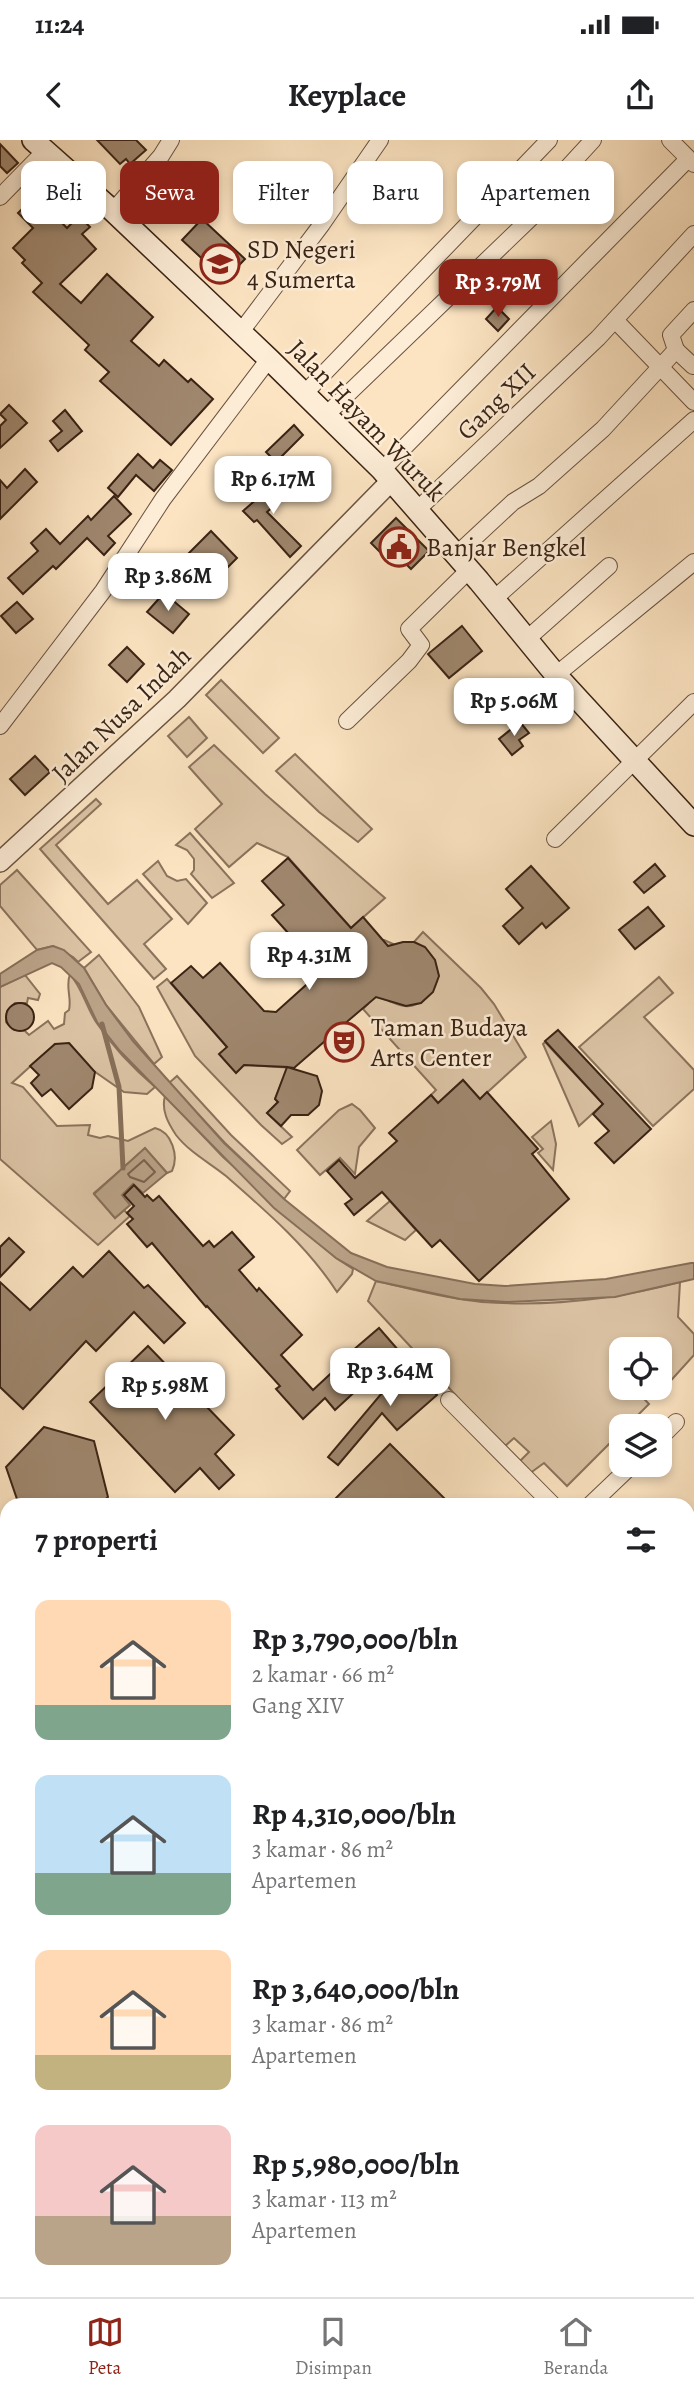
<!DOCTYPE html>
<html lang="id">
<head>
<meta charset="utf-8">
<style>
  body { margin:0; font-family:Alegreya,serif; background:#f2f2f2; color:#202124; height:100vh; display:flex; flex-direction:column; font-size:26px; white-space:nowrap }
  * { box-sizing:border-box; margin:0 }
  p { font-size:23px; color:#757577 }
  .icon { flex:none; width:38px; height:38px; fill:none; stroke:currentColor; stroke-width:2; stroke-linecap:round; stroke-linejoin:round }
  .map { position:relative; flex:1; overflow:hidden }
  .details { position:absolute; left:0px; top:1358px; width:695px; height:800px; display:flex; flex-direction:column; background:#fff; border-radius:21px 21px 0 0; box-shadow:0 4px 10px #0003 }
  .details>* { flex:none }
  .hud { position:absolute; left:21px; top:21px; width:653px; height:63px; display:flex; gap:14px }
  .fabs { position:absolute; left:609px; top:1197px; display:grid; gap:14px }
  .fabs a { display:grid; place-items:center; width:63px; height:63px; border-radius:14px; background:#fff; box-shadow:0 4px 10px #0003; font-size:35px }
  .price { position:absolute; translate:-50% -60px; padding:0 16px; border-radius:14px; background:#fff; color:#222; font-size:23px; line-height:46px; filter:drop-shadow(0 2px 4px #0008) }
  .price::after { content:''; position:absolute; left:50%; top:42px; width:21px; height:16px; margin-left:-10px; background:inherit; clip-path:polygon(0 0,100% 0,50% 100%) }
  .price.active { background:#8f2418; color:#fff }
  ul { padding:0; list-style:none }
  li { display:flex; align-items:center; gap:21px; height:175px; padding:0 35px }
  li span { display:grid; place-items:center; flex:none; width:196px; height:140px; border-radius:14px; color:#555 }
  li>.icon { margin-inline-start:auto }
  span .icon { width:84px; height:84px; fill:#fffc; stroke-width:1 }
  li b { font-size:30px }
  h2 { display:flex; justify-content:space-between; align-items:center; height:84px; padding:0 35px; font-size:30px }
  .pill { padding:0 24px; border-radius:14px; background:#fff; box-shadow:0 4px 10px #0003; font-size:24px; line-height:63px }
  .pill.active { background:#8f2418; color:#fff }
  .status { display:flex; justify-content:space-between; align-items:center; height:49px; padding:0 35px; background:#fff; direction:ltr }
  .status svg { height:19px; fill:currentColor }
  header { display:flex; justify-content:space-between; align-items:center; height:91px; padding:0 35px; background:#fff; font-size:32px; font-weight:700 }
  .tabs { display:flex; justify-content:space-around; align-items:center; height:98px; border-top:2px solid #e0e0e0; background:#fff; font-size:19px; color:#757577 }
  .tabs a { display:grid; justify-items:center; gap:4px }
  .tabs .active { color:#8f2418 }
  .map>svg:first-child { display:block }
  .green { fill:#dbc3a4; stroke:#8a735c; stroke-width:2 }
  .water { fill:#baa287; stroke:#876f59; stroke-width:2 }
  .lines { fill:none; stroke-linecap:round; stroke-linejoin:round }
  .shore { stroke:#7a624e; stroke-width:2 }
  .stream { stroke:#876f59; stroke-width:5 }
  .building { fill:#9f876e; stroke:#3a2314; stroke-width:2 }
  .minor-casing { stroke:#6a5340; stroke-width:18 }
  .tertiary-casing { stroke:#6a5340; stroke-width:22 }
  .secondary-casing { stroke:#3a2314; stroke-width:24 }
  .minor { stroke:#fdedd7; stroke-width:16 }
  .tertiary { stroke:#fdedd7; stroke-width:19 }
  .secondary { stroke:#fdedd7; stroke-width:21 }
  .labels { text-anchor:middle; stroke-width:5; stroke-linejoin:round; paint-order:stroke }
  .poi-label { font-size:26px; fill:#3a2314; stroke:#fdedd7; text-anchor:start }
  .street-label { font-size:26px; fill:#3a2314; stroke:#fdedd7 }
</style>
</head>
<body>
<div class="status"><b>11:24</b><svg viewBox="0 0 49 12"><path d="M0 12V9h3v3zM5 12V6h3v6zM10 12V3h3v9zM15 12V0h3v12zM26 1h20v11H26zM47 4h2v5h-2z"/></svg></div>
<header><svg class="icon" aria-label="back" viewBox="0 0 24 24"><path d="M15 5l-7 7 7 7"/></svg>Keyplace<svg class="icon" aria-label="share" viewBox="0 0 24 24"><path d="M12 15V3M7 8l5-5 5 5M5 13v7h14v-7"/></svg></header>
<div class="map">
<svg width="694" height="2157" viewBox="0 0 694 2157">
  <rect width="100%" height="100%" fill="#fce4c2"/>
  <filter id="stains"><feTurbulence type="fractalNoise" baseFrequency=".00286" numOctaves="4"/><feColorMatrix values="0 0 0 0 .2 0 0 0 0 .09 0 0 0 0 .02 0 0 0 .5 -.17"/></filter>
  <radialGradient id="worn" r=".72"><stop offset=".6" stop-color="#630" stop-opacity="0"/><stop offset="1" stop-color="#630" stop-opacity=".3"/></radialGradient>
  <!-- green -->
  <g class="green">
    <path d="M221,540L279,598L263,613L206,555Z"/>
    <path d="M189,577L207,598L187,617L168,596Z"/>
    <path d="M214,605L265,654L385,758L351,788L288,717L257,703L229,727L195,689L222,664L189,627Z"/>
    <path d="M295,614L372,689L358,702L319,672L276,631Z"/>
    <path d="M96,659L101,664L56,705L108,764L137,740L172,779L144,804L166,829L154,839L40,709Z"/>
    <path d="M190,693L234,743L212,758L191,734L194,730V719L187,710L176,705Z"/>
    <path d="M158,721L167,736L177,741L186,739L207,763L188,784L143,734Z"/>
    <path d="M17,730L91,812L78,822L73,817L53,806L37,810L0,766V745Z"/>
    <path d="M423,792L481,848L494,864L526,917L480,959L463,940L438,963L431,955L436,950L363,869L368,864L371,811L384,800L393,804L389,861C394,863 400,866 405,866C412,867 420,863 425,859C447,840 437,813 414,802Z"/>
    <path d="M99,815L139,867L162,917L154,924L106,865L84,828Z"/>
    <path d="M70,834C82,848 86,866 96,882C112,906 134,929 155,947L147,954L124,952L55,904L12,943L23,947L57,986L90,985L88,995L100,998L108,996L128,1001L155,988C172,992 179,1016 172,1031L167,1033L145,1009L94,1053L115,1078L124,1070L130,1076L98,1105L0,1019V847L25,835L40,854L38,860L28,858L27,863H15L7,871L6,882L14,890L25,891L29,895L48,881L54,889L64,884L65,873L69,870C72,857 65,847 70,834Z"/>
    <path d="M659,837L673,853L644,877L694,930V949L653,986L579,907Z"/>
    <path d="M167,839L227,907L237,932L244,925L294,928L283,939L275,959L278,962L267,973L292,997L282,1004L261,985L195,916L157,847Z"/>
    <path d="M545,902L603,964L579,986L543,904Z"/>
    <path d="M177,936L231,995L290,1051L284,1059L225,1003L169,943Z"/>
    <path d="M165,956L223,1017L336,1118L353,1129L352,1134L337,1152C308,1107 266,1071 226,1036C210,1023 189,1012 176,995C168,983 161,970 165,956Z"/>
    <path d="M352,964L360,970L375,988L359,1007L355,1034L340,1018L320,1035L297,1010L339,970Z"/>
    <path d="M551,981L556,1004L553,1030L538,1013L543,1009L532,997Z"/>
    <path d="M390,1061L416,1090L405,1100L367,1081Z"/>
    <path d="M376,1141C411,1149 447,1159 482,1162C549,1167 616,1159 680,1142L678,1177L694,1194V1215L666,1246L660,1239V1209H621V1248H634L649,1264L627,1286H621V1292L567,1346L544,1323L529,1334L518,1323L529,1312L514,1298L504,1307L368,1161Z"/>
  </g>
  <!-- water -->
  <g class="water">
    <path d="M53,806L64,810L84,828L106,865L133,901L224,1003L284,1059L351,1113L387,1127L475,1144L505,1146L606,1139L691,1123H694V1139L615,1157L507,1162L460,1159L376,1141L336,1118L274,1068L120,911L97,882L79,844L61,827L52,823L0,847V834L37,810Z"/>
    <path d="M145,1008L167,1033L143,1053L133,1044L122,1055L130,1065L115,1078L94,1054Z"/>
  </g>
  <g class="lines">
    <!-- shore -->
    <path class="shore" d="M144,1020L155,1032L144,1042L130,1037L128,1034Z"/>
    <!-- stream -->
    <path class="stream" d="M102,884L119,947L123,1028"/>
  </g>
  <!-- building -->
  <g class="building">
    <path d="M97,0H136L146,10L130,24L126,19L120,24Z"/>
    <path d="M0,4L18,23L7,33L0,26Z"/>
    <path d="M40,51L53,64L48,69L67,88L79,76L90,87L82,94L96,109L60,144L81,163L107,134L153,177L131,201L159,226L164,220L188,242L191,239L213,259L171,305L100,241L109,232L85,210L89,205L33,152L42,143L22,123L25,120L13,108L33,88L18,73Z"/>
    <path d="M202,79L245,119L225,140L182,100Z"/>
    <path d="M497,167L509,179L498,191L486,179Z"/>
    <path d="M9,265L27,283L0,308V286L6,280L0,274Z"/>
    <path d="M65,270L82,291L58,311L50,301L62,291L53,281Z"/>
    <path d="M294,285L303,295L276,322L266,312Z"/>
    <path d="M138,314L153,328L160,320L172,330L154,351L136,335L118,357L108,348Z"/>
    <path d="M25,329L37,342L0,379V340L7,348Z"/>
    <path d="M282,337L292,350L267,372L301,406L290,417L257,380L254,382L243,371Z"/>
    <path d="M114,356L131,374L108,396L115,403L104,415L87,398L56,429L53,426L23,454L8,438L38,411L31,403L46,389L60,404L88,376L91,380Z"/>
    <path d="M396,378L429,411L411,429L392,410L385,417L371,403Z"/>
    <path d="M211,391L237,418L220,435L212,426L192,445L175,427Z"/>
    <path d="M164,453L189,474L173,493L147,472Z"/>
    <path d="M17,462L33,479L16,493L1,476Z"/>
    <path d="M462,486L482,511L449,538L428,514Z"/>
    <path d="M127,507L144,524L127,542L109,525Z"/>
    <path d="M520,582L529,593L519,600L523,606L512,615L499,599Z"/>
    <path d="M35,616L50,632L25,655L10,639Z"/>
    <path d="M288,718L351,788L363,777L388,806L403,802H414L425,807L435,820L439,836L433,852L421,863L406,866L376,857L342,886L360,907L343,921L325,901L294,928L287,927L317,936L322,951L319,965L308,975H291L281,986L267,973L278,962L275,959L287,927L244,925L236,933L219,914L227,907L171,843L191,826L203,838L220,823L264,871L276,872L316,836L315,823L272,775L284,765L262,741Z"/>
    <path d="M655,724L665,736L644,753L634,742Z"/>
    <path d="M531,726L569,768L546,788L542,783L519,804L503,786L523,768L506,749Z"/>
    <path d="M648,767L664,786L635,809L619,790Z"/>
    <circle cx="20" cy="877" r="14"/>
    <path d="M558,890L651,989L614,1023L595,1003L609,991L593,974L603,964L545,901Z"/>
    <path d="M69,903L95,932L92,948L69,969L51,949L42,956L31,943L39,935L30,926L55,904Z"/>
    <path d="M463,940L480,959L487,952L538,1009L532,1014L569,1059L479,1141L440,1100L432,1107L382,1052L354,1075L345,1064L352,1059L327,1031L339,1020L355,1038L397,1001L389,993L431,955L438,963Z"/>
    <path d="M134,1045L145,1057L147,1055L153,1061L159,1056L203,1106L209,1101L214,1107L232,1092L254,1117L239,1130L257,1151L259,1148L302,1195L281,1215L313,1250L340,1225L338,1223L379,1188L399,1211L335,1270L325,1258L303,1279L276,1249L280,1246L207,1166L206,1167L152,1103L147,1107L127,1084L133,1079L127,1073L134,1066L124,1055Z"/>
    <path d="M9,1098L24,1112L0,1137V1107Z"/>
    <path d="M109,1111L144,1148L148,1145L185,1183L164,1203L134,1172L96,1211L86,1201L23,1269L0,1247V1142L30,1170L73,1127L83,1137Z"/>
    <path d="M148,1206L234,1295L215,1314L234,1335L219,1349L200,1328L175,1352L90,1262Z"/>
    <path d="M408,1222L437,1255L397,1290L382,1273L338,1325L328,1317Z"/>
    <path d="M44,1287L94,1301L108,1357L100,1365H19L6,1327Z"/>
    <path d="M390,1304L451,1365H329Z"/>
  </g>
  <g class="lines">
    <!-- minor casing -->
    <g class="minor-casing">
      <g id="minor">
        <path d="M670,0L694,24"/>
        <path d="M0,57L45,11"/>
        <path d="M113,71L161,16L171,0"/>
        <path d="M615,180L694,262"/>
        <path d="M240,193L322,84L380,0"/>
        <path d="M676,210L671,195L694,170"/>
        <path d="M305,253L549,0"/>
        <path d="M326,275L538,71L535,63L593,0"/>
        <path d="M382,330L688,19"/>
        <path d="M417,370L598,198L694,94"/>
        <path d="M456,415L513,362L539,346L603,289L676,210L693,226L694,224"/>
        <path d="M494,459L694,280"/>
        <path d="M527,499L609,426"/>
        <path d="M556,535L694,422"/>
        <path d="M347,581L409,521L421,505L409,489L469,430"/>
        <path d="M0,586L103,451L163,359L269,219"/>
        <path d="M555,699L694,562"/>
        <path d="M449,1260L553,1365"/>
        <path d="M660,1298L676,1282"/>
        <path d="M590,1365L632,1325"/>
        <path d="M688,1850L694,1845"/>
        <path d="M0,1950L7,1943"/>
        <path d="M0,2020L7,2026"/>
        <path d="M0,2050L7,2056"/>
        <path d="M104,2151L109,2157"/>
        <path d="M170,2151L177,2157"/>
        <path d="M300,2151V2157"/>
        <path d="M588,2151L594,2157"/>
        <path d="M390,2157L395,2151"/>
      </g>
    </g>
    <!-- tertiary casing -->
    <g class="tertiary-casing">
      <g id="tertiary">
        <path d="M0,722L177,559L391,341"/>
        <path d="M688,1992L694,1987"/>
        <path d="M486,2157L493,2151"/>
      </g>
    </g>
    <!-- secondary casing -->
    <g class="secondary-casing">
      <path id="secondary" d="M33,0L113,71L269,219L382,330L479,441L556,535L694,685"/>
    </g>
    <!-- minor -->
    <use href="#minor" class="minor"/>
    <!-- tertiary -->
    <use href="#tertiary" class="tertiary"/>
    <!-- secondary -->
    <use href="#secondary" class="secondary"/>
  </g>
  <!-- icons -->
  <defs>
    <g id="school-ring" transform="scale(2.0125)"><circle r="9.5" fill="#fdedd7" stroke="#8f2418" stroke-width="1.5"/><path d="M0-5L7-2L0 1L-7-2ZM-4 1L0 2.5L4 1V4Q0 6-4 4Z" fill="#8f2418"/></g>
    <g id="civic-ring" transform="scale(2.0125)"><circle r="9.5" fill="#fdedd7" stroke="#8f2418" stroke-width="1.5"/><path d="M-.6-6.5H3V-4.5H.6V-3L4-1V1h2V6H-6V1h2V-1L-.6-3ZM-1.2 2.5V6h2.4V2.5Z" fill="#8f2418"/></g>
    <g id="theatre-ring" transform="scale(2.0125)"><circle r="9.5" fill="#fdedd7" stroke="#8f2418" stroke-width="1.5"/><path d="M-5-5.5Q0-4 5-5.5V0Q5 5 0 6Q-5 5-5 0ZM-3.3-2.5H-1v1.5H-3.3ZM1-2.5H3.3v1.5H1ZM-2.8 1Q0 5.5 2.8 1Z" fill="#8f2418"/></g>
  </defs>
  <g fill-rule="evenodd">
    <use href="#school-ring" x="220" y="124"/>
    <use href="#civic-ring" x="399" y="407"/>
    <use href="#theatre-ring" x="344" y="902"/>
  </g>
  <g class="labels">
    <!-- poi labels -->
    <g class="poi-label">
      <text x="247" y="118">SD Negeri<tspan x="247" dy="30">4 Sumerta</tspan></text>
      <text x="426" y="416">Banjar Bengkel</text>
      <text x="371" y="896">Taman Budaya<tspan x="371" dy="30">Arts Center</tspan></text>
    </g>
    <!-- street labels -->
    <g class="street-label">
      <text transform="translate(496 261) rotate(-44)" y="9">Gang XII</text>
      <text transform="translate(367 280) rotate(46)" y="9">Jalan Hayam Wuruk</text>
      <text transform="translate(121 574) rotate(-44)" y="9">Jalan Nusa Indah</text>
    </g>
  </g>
  <rect width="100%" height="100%" filter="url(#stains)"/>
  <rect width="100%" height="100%" fill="url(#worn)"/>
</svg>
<div class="fabs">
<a><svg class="icon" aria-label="locate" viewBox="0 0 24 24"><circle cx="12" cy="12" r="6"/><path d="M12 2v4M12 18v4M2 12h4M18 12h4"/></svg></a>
<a><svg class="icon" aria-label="layers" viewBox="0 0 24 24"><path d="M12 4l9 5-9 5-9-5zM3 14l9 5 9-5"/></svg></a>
</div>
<b class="price active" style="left:498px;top:179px">Rp 3.79M</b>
<b class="price" style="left:273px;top:376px">Rp 6.17M</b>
<b class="price" style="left:168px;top:473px">Rp 3.86M</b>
<b class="price" style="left:514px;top:598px">Rp 5.06M</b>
<b class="price" style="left:309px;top:852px">Rp 4.31M</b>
<b class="price" style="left:390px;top:1268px">Rp 3.64M</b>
<b class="price" style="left:165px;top:1282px">Rp 5.98M</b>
<div class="hud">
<a class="pill">Beli</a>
<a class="pill active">Sewa</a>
<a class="pill">Filter</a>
<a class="pill">Baru</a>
<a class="pill">Apartemen</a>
</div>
<section class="details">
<h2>7 properti<svg class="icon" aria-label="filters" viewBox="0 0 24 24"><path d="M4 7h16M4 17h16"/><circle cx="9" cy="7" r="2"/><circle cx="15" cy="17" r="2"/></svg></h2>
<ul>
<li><span style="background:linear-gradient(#ffd9b3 75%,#7fa58c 0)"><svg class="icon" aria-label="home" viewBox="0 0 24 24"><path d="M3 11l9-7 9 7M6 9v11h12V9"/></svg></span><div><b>Rp 3,790,000/bln</b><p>2 kamar · 66 m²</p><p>Gang XIV</p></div></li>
<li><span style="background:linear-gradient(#bfe0f5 70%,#7fa58c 0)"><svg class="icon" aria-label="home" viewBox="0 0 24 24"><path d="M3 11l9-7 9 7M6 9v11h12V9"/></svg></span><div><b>Rp 4,310,000/bln</b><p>3 kamar · 86 m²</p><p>Apartemen</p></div></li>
<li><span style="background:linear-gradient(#ffd9b3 75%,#c2b280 0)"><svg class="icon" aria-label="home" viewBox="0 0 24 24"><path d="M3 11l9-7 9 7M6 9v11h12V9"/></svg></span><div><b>Rp 3,640,000/bln</b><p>3 kamar · 86 m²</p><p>Apartemen</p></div></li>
<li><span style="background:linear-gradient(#f6c9c9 65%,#b9a48a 0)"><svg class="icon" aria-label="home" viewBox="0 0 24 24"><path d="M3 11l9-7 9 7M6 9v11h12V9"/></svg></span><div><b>Rp 5,980,000/bln</b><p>3 kamar · 113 m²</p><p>Apartemen</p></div></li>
</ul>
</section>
</div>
<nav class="tabs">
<a class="active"><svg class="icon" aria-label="map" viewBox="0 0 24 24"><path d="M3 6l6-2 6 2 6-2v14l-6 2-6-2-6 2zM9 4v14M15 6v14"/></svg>Peta</a>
<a><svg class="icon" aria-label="saved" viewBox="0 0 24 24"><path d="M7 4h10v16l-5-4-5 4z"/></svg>Disimpan</a>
<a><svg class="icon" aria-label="home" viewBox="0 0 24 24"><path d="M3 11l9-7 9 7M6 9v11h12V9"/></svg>Beranda</a>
</nav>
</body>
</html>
